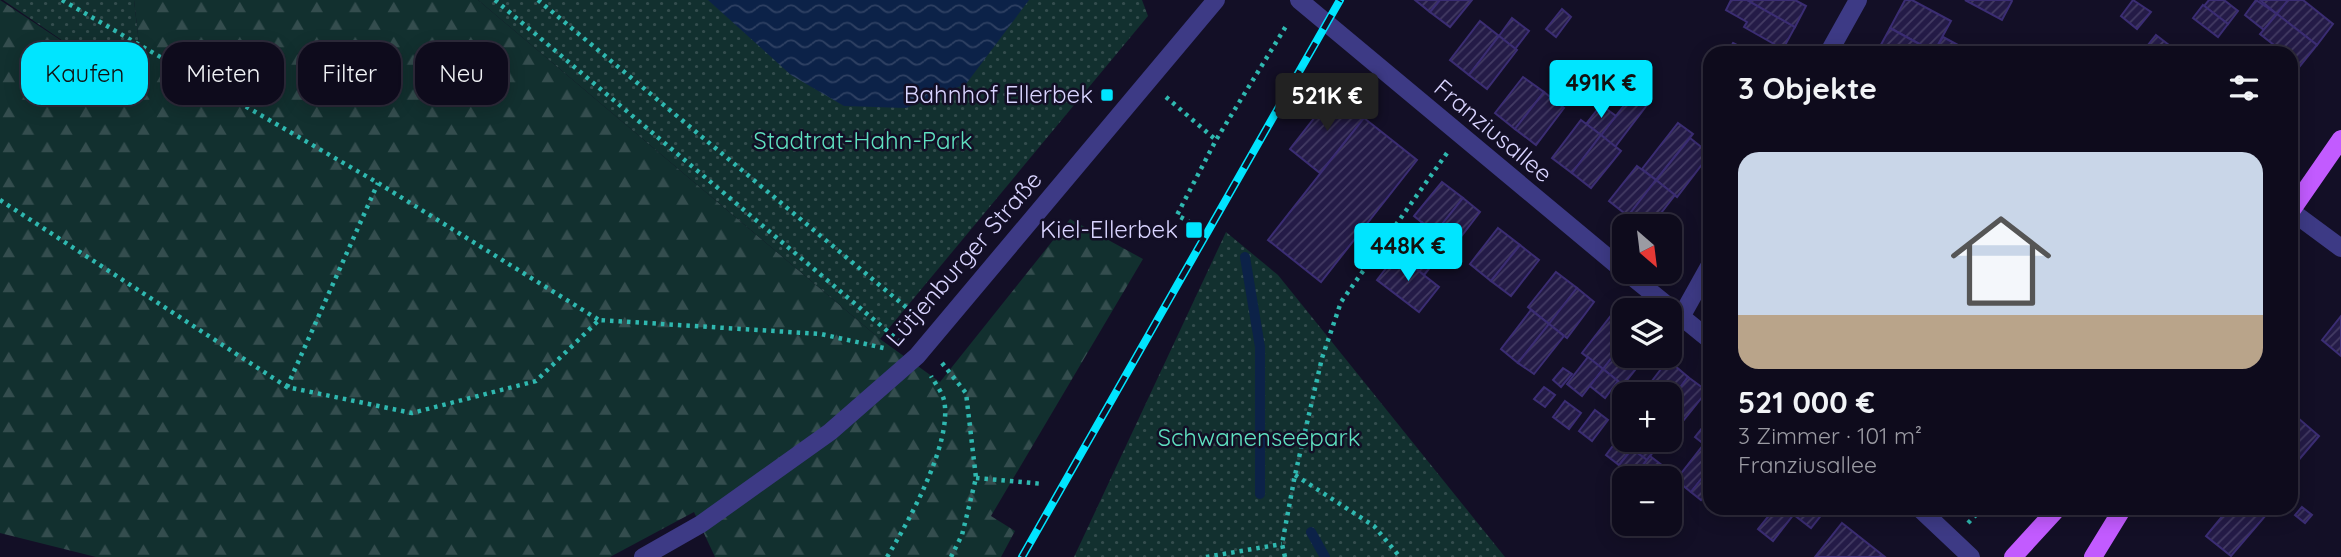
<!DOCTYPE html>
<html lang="de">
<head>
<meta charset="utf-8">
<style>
  body { margin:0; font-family:Quicksand,sans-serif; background:#171425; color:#f1f3f6; height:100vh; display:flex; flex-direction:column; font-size:26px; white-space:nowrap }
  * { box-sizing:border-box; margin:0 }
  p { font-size:23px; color:#9b9ba3 }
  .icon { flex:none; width:38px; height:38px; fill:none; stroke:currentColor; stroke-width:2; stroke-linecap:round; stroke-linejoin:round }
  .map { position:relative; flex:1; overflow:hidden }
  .panel { position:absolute; left:1703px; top:46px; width:595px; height:469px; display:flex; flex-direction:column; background:#0e0b1c; border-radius:21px; box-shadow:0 4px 18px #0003,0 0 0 2px #2e2b3b }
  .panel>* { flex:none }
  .guide { position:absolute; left:21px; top:42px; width:665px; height:63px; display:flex; gap:14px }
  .needle { width:46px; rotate:152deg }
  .buttons { position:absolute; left:1612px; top:214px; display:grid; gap:14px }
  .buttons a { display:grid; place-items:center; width:70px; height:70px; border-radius:14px; background:#0e0b1c; box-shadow:0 4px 18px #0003,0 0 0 2px #2e2b3b; font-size:35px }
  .price { position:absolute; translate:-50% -60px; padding:0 16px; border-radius:7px; background:#00e5ff; color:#111; font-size:23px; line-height:46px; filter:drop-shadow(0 2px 4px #0008) }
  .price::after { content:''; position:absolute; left:50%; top:42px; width:21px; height:16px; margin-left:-10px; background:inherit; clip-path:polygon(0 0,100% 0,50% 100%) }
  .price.on { background:#222; color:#fff }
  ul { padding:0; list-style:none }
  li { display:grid; align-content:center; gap:14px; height:371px; padding:0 35px }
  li+li { border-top:2px solid #2e2b3b }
  li span { display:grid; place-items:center; height:217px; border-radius:21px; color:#555 }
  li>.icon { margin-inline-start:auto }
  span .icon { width:126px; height:126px; fill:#fffc; stroke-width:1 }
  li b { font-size:30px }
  h2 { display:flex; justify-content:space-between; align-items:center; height:84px; padding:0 35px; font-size:30px }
  .chip { padding:0 24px; border-radius:21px; background:#0e0b1c; box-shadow:0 4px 18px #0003,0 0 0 2px #2e2b3b; font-size:24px; line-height:63px }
  .chip.on { background:#00e5ff; color:#111 }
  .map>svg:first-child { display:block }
  .forest { fill:url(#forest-firs) }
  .park { fill:url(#park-dots) }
  .water { fill:url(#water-waves) }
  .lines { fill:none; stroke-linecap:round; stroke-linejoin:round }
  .stream { stroke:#0c2248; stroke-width:10 }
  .building { fill:url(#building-hatch); stroke:#3b2d73; stroke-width:2 }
  .path { stroke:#2fb8b0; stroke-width:4.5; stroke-dasharray:3.5 5; stroke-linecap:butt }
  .minor { stroke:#3d3a85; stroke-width:18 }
  .major { stroke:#c25bff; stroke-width:18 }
  .rail-casing { stroke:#00e5ff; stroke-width:8 }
  .rail { stroke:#130f26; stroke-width:5; stroke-dasharray:16; stroke-linecap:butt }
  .poi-dot { fill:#00e5ff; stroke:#130f26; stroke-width:2.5 }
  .labels { text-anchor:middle; stroke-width:5; stroke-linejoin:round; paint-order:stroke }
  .poi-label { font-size:24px; fill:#d9d4ff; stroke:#130f26; text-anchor:end }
  .street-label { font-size:24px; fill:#d9d4ff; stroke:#130f26 }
  .park-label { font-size:24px; fill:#5fe0c0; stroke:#130f26 }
</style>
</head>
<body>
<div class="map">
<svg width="2341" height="557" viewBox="0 0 2341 557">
  <defs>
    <pattern id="forest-firs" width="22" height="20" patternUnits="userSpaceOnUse" patternTransform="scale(1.75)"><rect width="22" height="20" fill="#12302f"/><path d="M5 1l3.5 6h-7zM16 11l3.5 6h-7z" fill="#344d4e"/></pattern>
    <pattern id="park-dots" width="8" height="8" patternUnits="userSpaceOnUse" patternTransform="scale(1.75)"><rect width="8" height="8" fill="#12302f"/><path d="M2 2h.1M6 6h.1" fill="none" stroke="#344d4e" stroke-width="1.8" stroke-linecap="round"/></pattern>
    <pattern id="water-waves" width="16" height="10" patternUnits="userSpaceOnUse" patternTransform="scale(1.75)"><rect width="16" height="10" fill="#0c2248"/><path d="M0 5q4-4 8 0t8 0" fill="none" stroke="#2f4163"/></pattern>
    <pattern id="building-hatch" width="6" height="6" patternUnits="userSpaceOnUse" patternTransform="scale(1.75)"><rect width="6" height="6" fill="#241b47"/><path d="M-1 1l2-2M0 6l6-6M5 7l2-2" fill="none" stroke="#433b63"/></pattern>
  </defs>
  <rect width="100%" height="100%" fill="#130f26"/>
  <!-- forest -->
  <path class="forest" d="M0,0L145,96L134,0H478L880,339L940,382L1070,219L1143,259L991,516L1015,531L1001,557H715L694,512L610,557H96L0,533Z"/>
  <!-- park -->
  <g class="park">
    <path d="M3,0H134L145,97Z"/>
    <path d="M478,0H1142L1148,16L880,339Z"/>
    <path d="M1226,232L1278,275L1505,557H1074Z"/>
  </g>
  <!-- water -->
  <path class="water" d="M708,0H1029L966,84L906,108L844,106L791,75Z"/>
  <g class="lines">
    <!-- stream -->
    <g class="stream">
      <path d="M1245,257L1260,347V494"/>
      <path d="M1311,532L1325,557"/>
    </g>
  </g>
  <!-- building -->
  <g class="building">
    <path d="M1415,0H1440L1430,12Z"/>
    <path d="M1440,0H1472L1450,27L1430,12Z"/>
    <path d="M1731,0H1747L1795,27L1783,49L1744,27L1747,22L1726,10Z"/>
    <path d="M1747,0H1795L1806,6L1795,27Z"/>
    <path d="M1905,0H1912L1951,21L1934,52L1890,28Z"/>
    <path d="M1965,0H2011L2012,1L2002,20Z"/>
    <path d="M2133,0L2151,12L2137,29L2121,16Z"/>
    <path d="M2209,0H2224L2238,11L2228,24L2204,6Z"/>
    <path d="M2256,0L2277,14L2264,30L2245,15Z"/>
    <path d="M2260,0H2287L2288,1L2277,14Z"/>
    <path d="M2303,0L2333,24L2317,45L2277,14L2288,0Z"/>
    <path d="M2203,5L2228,24L2218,37L2193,18Z"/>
    <path d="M1562,9L1571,17L1556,37L1546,29Z"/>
    <path d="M2277,14L2317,45L2300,66L2291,58V52H2283L2260,34Z"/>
    <path d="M1512,18L1529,31L1515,49L1499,36Z"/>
    <path d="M1480,21L1499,36L1469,75L1450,60Z"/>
    <path d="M1890,28L1934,52H1877Z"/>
    <path d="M2156,35L2178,52H2147L2144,50Z"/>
    <path d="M1499,36L1517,50L1487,89L1469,75Z"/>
    <path d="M1943,37L1971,52H1934Z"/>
    <path d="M1733,43L1750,52H1728Z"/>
    <path d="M1523,77L1544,92L1515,129L1495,113Z"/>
    <path d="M1544,92L1564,108L1536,145L1515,129Z"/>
    <path d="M1333,94L1364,118L1320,173L1290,149Z"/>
    <path d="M1633,94L1647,105L1615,147L1601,135Z"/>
    <path d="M1601,105L1616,116L1601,135L1586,124Z"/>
    <path d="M1364,118L1417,160L1321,282L1268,240Z"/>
    <path d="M1581,120L1601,135L1572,173L1552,158Z"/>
    <path d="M1678,123L1693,134L1656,180L1642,169Z"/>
    <path d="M1601,135L1621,151L1591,188L1572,173Z"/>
    <path d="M1690,138L1710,154L1677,197L1656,180Z"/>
    <path d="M1637,166L1656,180L1628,216L1609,201Z"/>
    <path d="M1656,180L1675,195L1651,226H1640L1628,216Z"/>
    <path d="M1442,182L1463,198L1435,233L1414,216Z"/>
    <path d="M1463,198L1480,212L1453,247L1435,233Z"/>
    <path d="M1422,222L1435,233L1410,264L1397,254Z"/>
    <path d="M1498,228L1520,245L1491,281L1470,264Z"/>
    <path d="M1435,233L1449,244L1424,275L1410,264Z"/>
    <path d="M1520,245L1539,260L1511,296L1491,281Z"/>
    <path d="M1397,254L1439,287L1419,312L1377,280Z"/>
    <path d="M1556,272L1577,288L1549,324L1528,307Z"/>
    <path d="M1577,288L1594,302L1567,338L1549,324Z"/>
    <path d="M1531,310L1549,324L1518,363L1501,349Z"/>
    <path d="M1613,313L1624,322V342L1603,369L1582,353Z"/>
    <path d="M2341,316V356L2322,340Z"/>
    <path d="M1549,324L1564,336L1534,374L1518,363Z"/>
    <path d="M1624,342V355H1647L1623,385L1603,369Z"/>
    <path d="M1588,357L1603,369L1582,396L1567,384Z"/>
    <path d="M1668,360L1688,377L1670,401V394H1642Z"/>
    <path d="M1563,368L1572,374L1561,387L1553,380Z"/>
    <path d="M1603,369L1618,381L1605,398L1590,386Z"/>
    <path d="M1688,377L1707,391L1679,426L1670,418V401Z"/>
    <path d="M1544,387L1555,395L1545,407L1534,399Z"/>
    <path d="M1565,401L1581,413L1569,429L1553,417Z"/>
    <path d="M1595,410L1608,420L1592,441L1579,431Z"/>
    <path d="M2291,412L2319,436L2291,469Z"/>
    <path d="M1710,418V449L1695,437Z"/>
    <path d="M1624,431V439H1640L1619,465L1606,455Z"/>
    <path d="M1640,439H1663L1647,460L1632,449Z"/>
    <path d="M1704,444L1710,449V468L1691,492L1676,480Z"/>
    <path d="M1632,449L1647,460L1634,476L1619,465Z"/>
    <path d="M1650,456L1663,466L1654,478H1633Z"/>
    <path d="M1663,466L1675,476L1670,483V478H1654Z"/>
    <path d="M1710,468V489L1701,500L1691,492Z"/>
    <path d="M2302,507L2312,515L2305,523L2295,515Z"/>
    <path d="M1775,508H1785L1794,514L1773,541L1758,529Z"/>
    <path d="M1785,508H1827L1811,528Z"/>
    <path d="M2229,508H2272L2231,556L2206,536Z"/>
    <path d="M1842,523L1885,557H1815Z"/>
  </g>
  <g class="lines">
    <!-- path -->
    <g class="path">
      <path d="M62,0L378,183L599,320"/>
      <path d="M495,0L898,340"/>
      <path d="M538,0L919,318"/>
      <path d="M1166,97L1216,140"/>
      <path d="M0,200L287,387L412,413L536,381L599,320L821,334L888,349"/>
      <path d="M1191,223L1177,215L1216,140L1288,23"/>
      <path d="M942,363L966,393L976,478L962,535L951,557"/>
      <path d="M287,387L378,183"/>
      <path d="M1295,475L1374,526L1400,557"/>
      <path d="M976,478L1043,484"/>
      <path d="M1968,523L1983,508"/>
      <path d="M887,557C909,521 953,442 944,400C942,392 935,383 931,376"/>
      <path d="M1206,557L1282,544"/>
      <path d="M1285,557L1282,544L1295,475L1322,358L1341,302L1447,153"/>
    </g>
    <!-- minor -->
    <g class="minor">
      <path d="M1299,0L1624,271"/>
      <path d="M1829,52L1858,0"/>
      <path d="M2291,211L2341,248"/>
      <path d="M1625,271L1710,340"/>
      <path d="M1681,317L1710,265"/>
      <path d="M1919,508L1971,557"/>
      <path d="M643,557L701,524L830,432L917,356L1216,0"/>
    </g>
    <!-- major -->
    <g class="major">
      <path d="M2291,211L2341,139"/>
      <path d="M2013,557L2058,508"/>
      <path d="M2093,557L2123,508"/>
    </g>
    <!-- rail casing -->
    <g class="rail-casing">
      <path id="rail" d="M1022,557L1340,0"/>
    </g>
    <!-- rail -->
    <use href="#rail" class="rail"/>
  </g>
  <!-- markers -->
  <g class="poi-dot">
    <rect x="1100" y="88" width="14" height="14" rx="3.5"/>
    <rect x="1185" y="221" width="18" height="18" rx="3.5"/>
  </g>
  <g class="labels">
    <!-- poi labels -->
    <g class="poi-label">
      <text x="1093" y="103">Bahnhof Ellerbek</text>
      <text x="1178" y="238">Kiel-Ellerbek</text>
    </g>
    <!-- street labels -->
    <g class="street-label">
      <text transform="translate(1493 131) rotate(40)" y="8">Franziusallee</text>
      <text transform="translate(964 259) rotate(-49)" y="8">Lütjenburger Straße</text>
    </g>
    <!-- park labels -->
    <g class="park-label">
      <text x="863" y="149">Stadtrat-Hahn-Park</text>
      <text x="1259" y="446">Schwanenseepark</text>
    </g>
  </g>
</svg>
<div class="buttons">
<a><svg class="needle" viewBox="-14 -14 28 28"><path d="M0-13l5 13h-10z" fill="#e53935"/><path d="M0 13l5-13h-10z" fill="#9b9ba3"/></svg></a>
<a><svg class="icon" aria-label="layers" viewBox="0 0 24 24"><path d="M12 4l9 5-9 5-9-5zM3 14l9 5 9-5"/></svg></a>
<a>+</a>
<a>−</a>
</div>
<b class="price" style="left:1601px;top:120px">491K €</b>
<b class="price on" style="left:1327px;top:133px">521K €</b>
<b class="price" style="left:1408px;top:283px">448K €</b>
<div class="guide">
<a class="chip on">Kaufen</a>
<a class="chip">Mieten</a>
<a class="chip">Filter</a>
<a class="chip">Neu</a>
</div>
<section class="panel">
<h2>3 Objekte<svg class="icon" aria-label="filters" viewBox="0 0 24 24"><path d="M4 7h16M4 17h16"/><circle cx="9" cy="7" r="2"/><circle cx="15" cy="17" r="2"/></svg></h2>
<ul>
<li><span style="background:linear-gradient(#c9d6e8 75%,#b9a48a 0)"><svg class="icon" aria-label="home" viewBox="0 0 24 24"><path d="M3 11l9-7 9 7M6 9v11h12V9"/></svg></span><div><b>521 000 €</b><p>3 Zimmer · 101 m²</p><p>Franziusallee</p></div></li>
</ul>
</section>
</div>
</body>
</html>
